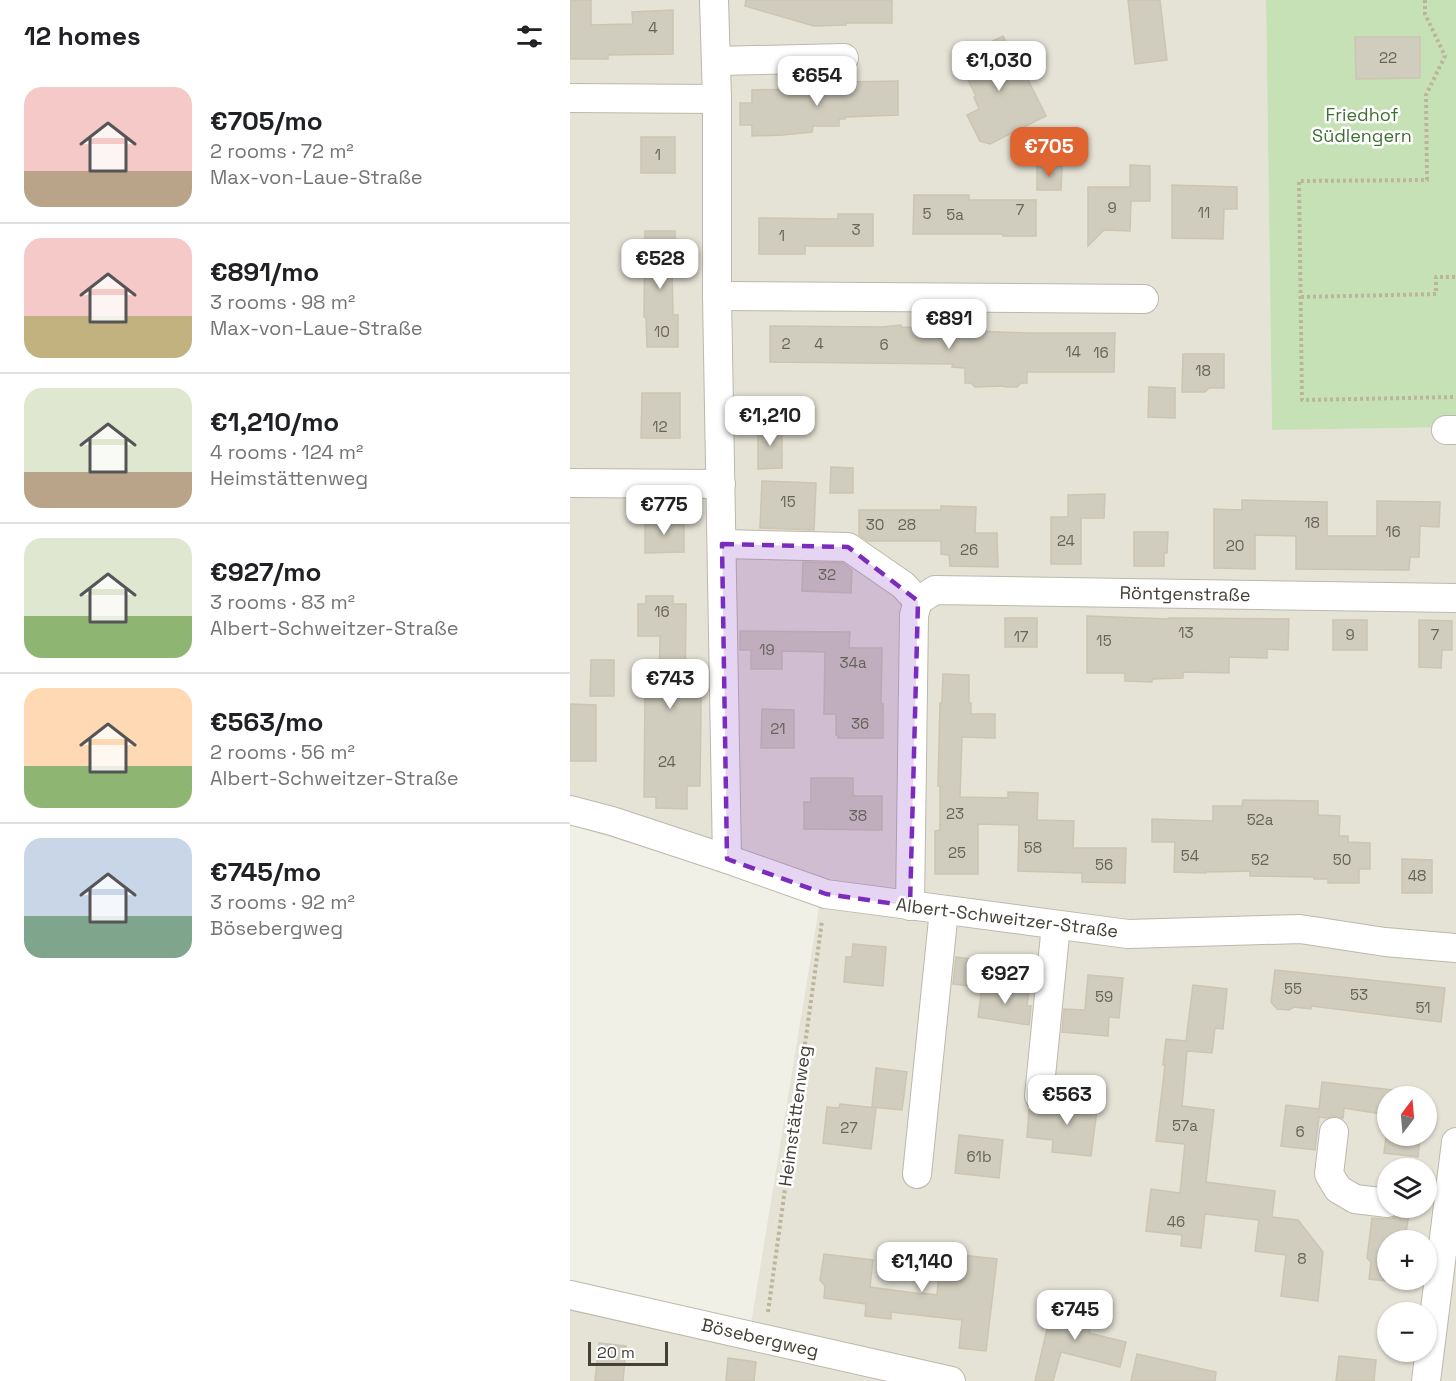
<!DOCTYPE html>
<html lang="en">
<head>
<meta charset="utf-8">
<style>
  body { margin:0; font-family:"Space Grotesk",sans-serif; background:#f2f2f2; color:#202124; height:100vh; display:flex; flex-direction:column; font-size:22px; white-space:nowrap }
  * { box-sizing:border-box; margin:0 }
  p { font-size:20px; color:#757577 }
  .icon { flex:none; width:33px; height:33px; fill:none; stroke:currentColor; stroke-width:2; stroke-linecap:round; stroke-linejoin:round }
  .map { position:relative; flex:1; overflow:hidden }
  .panel { display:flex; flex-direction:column; background:#fff; width:570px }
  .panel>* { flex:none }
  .needle { width:39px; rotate:16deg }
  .buttons { position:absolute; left:807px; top:1086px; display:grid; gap:12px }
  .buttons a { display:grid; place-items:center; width:60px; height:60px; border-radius:50%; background:#fff; box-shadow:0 2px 4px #0004; font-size:30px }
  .scale { position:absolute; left:18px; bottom:15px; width:80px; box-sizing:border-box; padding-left:6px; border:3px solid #444037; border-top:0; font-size:16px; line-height:21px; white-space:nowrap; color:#444037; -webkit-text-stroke:4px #fff; paint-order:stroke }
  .price { position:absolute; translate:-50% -51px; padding:0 14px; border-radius:12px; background:#fff; color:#222; font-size:20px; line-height:39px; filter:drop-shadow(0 2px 3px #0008) }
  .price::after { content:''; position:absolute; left:50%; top:36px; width:18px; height:14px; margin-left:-9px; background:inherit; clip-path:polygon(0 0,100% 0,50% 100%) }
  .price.selected { background:#e06430; color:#fff }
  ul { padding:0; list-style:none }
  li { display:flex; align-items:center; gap:18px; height:150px; padding:0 24px }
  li+li { border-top:2px solid #e0e0e0 }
  li span { display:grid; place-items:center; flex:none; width:168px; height:120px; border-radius:18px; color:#555 }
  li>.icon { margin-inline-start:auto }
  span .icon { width:72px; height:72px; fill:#fffc; stroke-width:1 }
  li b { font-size:26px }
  h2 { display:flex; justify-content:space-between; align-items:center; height:72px; padding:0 24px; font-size:26px }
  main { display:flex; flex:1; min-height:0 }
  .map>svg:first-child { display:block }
  .residential { fill:#e5e2d6; fill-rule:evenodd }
  .green { fill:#c6e1b5 }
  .building { fill:#d1cdbe; stroke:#cbc5b2; stroke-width:1.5 }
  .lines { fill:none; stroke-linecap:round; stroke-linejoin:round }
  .minor-casing { stroke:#bcb8ab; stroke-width:30 }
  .path { stroke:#bcb59e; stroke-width:4; stroke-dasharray:3 3; stroke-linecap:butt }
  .minor { stroke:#fff; stroke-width:28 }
  .marked { fill:#7b2cbf; fill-opacity:0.2; stroke:#7b2cbf; stroke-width:4.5; stroke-dasharray:12 8; stroke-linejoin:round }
  .labels { text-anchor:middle; stroke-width:5; stroke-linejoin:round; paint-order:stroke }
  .number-label { font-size:15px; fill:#676359 }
  .park-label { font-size:18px; fill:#3f6e31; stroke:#fff }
  .street-label { font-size:18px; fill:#444037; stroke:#fff }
</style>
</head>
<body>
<main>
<section class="panel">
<h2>12 homes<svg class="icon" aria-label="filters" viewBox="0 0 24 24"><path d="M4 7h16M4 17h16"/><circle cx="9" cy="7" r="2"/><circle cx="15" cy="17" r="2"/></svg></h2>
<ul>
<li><span style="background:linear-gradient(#f6c9c9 70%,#b9a48a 0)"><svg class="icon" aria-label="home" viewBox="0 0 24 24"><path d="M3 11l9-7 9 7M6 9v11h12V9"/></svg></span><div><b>€705/mo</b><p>2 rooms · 72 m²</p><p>Max-von-Laue-Straße</p></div></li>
<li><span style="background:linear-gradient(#f6c9c9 65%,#c2b280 0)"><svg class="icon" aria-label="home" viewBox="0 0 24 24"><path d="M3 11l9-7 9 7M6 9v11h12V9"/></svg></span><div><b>€891/mo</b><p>3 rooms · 98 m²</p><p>Max-von-Laue-Straße</p></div></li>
<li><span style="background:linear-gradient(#dfe7d0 70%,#b9a48a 0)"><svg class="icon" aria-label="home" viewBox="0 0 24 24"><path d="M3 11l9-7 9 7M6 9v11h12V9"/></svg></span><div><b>€1,210/mo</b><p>4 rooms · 124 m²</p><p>Heimstättenweg</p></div></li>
<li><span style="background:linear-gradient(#dfe7d0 65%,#8fb573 0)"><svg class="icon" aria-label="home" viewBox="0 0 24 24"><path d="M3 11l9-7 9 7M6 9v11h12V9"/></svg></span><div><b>€927/mo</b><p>3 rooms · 83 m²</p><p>Albert-Schweitzer-Straße</p></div></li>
<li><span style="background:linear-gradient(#ffd9b3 65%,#8fb573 0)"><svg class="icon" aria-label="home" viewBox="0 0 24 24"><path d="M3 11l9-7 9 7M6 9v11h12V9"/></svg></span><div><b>€563/mo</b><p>2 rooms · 56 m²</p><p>Albert-Schweitzer-Straße</p></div></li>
<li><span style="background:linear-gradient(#c9d6e8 65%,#7fa58c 0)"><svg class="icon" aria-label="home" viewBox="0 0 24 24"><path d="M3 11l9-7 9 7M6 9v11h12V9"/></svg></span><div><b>€745/mo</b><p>3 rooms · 92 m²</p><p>Bösebergweg</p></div></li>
</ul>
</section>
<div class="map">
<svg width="886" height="1381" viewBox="0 0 886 1381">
  <rect width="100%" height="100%" fill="#f1f0e7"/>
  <!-- residential -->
  <path class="residential" d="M0,0H696L702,430L869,427L886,433V1381H0V1286L181,1324L250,901L0,825ZM818,1096H856V1136H818ZM818,1168H856V1208H818ZM818,1240H856V1280H818ZM818,1312H856V1352H818Z"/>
  <!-- green -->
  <path class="green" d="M696,0H886V427L702,430Z"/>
  <!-- building -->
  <g class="building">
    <path d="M0,0H21V25L63,24L62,12L103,10V54L38,55V59H0Z"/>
    <path d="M176,0H322V23H276V25L244,26L175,6Z"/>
    <path d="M558,0H590L597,60L565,64Z"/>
    <path d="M433,36L449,69L452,68L476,116L420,144L410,141L397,115L409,109L404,97L406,96L387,58Z"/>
    <path d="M785,37H850V78L786,79Z"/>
    <path d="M328,81V115L275,117V119H269V126H243L242,132L213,135L182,136V125H170V103H182V90L229,89V93L273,91V82Z"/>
    <rect x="71" y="137" width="34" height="36"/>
    <path d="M560,165L580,166V201H561L560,231L534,230L518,246V187H560Z"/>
    <path d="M467,166H492L491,190H467Z"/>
    <path d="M602,185L667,187V209H654L653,239L602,238Z"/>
    <path d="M344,195H399V200H466V236H433V234H343Z"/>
    <path d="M268,214H303V246H235V254H189V218L268,219Z"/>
    <path d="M75,231H105V268H102L103,315H108V347H77L76,317H74Z"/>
    <path d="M331,325V327L363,328L383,329V330L456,333H545L544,372H457V383H451L447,387H435L434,386L405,387L401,383H395V368L382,367L383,364L200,362V326L313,327Z"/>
    <path d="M613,354H654V388H639L635,392H612Z"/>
    <path d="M579,387L605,388V418L578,417Z"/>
    <path d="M72,393H110V438H71Z"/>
    <path d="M188,426H212V468L188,469Z"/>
    <path d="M261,467L283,468V493H260Z"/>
    <path d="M192,481L246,483L244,530L190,528Z"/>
    <path d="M535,494L534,518H511V564H481V517H498V495Z"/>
    <path d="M672,500L757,502V536H807V501L870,502L869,527L850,526L849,557H840L839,570L726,569V536L685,535V569L644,568V509L672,510Z"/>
    <path d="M371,506L406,507L405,533H427L428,567L380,566L379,555L371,554V541H298L289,535V510H371Z"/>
    <path d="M75,519H114V552L75,553Z"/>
    <path d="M564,532H598L597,553H594V566H564Z"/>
    <path d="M233,562L273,563L282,570L281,593L232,591Z"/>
    <path d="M76,596H103V604H116L115,697L131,698V709L130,786H117V809L86,808V797H74L75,697H89L90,636H68V604H76Z"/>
    <path d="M517,616L599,619V618L719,619L718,650L697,649V658L659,657V673L613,672V678L582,679V682L555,681V673H517Z"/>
    <rect x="435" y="618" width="32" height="29"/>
    <rect x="763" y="620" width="34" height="30"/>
    <path d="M849,620L882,621V650H872L871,668L849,667Z"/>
    <path d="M170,631L280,632L279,648H312L311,704H313V738H268V735H266V714H254L255,652L212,651V669H181V650H170Z"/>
    <path d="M21,660H44V696H20Z"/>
    <path d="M373,674L399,675V703H401V714H425V738L392,737L390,797L438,798V792L468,793L467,820L504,821L503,848H556L555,883L512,882V873L448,871L449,825L408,824V874H365V831L370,830V786H368L370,703H372Z"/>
    <path d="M0,704L26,705V761H0Z"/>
    <path d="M192,709L224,710V748H191Z"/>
    <path d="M241,778H283V796H312V830L234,829V802H241Z"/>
    <path d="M673,800L748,801V815L770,816L769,836H778V842L800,843V869H789V883H758V879H744V877L680,876V871L636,872V873L604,872L605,842H582V819L643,821V806H672Z"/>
    <path d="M832,859L862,860V893H832Z"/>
    <path d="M283,944L316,947L313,986L274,982L276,957H282Z"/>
    <path d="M386,957L407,960V987L383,984Z"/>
    <path d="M705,970L875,988L871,1022L741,1006V1009L724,1007L719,1010L707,1009L701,1002Z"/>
    <path d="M518,975L553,978L549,1018L539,1017L538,1036L492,1032L494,1009L515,1010Z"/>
    <path d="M623,985L657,989L653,1029L645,1028L642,1053L617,1051L612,1106L644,1110L636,1182L705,1191L702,1217L728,1220L753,1252L748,1301L711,1296L716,1255L685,1251L689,1220L635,1214L631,1248L611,1246L612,1235L576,1231L581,1189L610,1193L615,1144L586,1141L595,1065H593L596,1039L616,1041Z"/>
    <path d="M412,988L459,989L457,1006H461L459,1025L408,1017Z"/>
    <path d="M306,1068L337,1072L332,1110L302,1107Z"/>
    <path d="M752,1082L849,1093V1096H818V1115L774,1108L773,1118L765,1116L756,1118L749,1117L745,1150L711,1146L716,1105L749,1109Z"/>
    <path d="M489,1097L528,1102L521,1156L482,1152L483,1140L457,1137L459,1110L468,1112L487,1113Z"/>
    <path d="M270,1104L306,1108L301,1149L253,1143L257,1107L269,1108Z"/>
    <path d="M818,1120V1136H850L848,1157L814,1153Z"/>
    <path d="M389,1135L433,1140L429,1178L385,1173Z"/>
    <path d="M832,1212L839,1213L835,1240H818V1280H833V1283L799,1279L801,1262L797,1258L802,1218L816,1219L824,1218Z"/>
    <path d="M371,1253L427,1259L416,1351L389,1348L392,1320L321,1312V1319L295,1316L296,1304L254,1298L255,1286L250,1280L254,1254L303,1260L300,1287L352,1294V1293L367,1295Z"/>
    <path d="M490,1301L521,1308L517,1325L521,1326L519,1333L556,1342L550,1367L491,1352L483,1381H465L480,1316L486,1318Z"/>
    <path d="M29,1343L56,1346L53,1381H25Z"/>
    <path d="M567,1354L646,1372L645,1381H561Z"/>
    <path d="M769,1356L806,1360L804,1381H766Z"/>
    <path d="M158,1358L186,1362L184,1381H156Z"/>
  </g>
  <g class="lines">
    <!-- minor casing -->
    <g class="minor-casing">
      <g id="minor">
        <path d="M144,0L147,99V296L157,859"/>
        <path d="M146,61L274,58"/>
        <path d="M0,98L147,99"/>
        <path d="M147,296L574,299"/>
        <path d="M876,430H886"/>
        <path d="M0,483L151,484"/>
        <path d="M152,544L278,547L333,585L348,601"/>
        <path d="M0,810L42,821L157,859L256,894L558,934L730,929L815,942L886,948"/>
        <path d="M340,906L344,615L348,601L365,590L886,598"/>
        <path d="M469,1096L486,925"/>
        <path d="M764,1132L759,1174L768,1189L785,1199L818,1203"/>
        <path d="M347,1174L374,910"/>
        <path d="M0,1295L381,1381"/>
        <path d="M856,1381L886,1142"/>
      </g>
    </g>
    <!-- path -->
    <g class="path">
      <path d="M855,0V14L875,56L856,95L857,180L729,181L732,400L886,397"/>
      <path d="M731,297L866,294V277H886"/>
      <path d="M198,1312L252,921"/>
    </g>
    <!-- minor -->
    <use href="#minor" class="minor"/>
  </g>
  <!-- marked area -->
  <path class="marked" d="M152,544L278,547L348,601L340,906L256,894L157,859Z"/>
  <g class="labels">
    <!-- number labels -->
    <g class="number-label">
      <text x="83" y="33">4</text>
      <text x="818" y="63">22</text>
      <text x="88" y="160">1</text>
      <text x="542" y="213">9</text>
      <text x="450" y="215">7</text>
      <text x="634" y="218">11</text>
      <text x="357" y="219">5</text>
      <text x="385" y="220">5a</text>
      <text x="286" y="235">3</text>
      <text x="212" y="241">1</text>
      <text x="92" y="337">10</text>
      <text x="216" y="349">2</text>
      <text x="249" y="349">4</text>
      <text x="314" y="350">6</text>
      <text x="503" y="357">14</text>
      <text x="531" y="358">16</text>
      <text x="633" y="376">18</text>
      <text x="90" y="432">12</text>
      <text x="218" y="507">15</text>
      <text x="742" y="528">18</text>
      <text x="305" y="530">30</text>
      <text x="337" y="530">28</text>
      <text x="823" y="537">16</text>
      <text x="496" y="546">24</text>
      <text x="665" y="551">20</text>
      <text x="399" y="555">26</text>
      <text x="257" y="580">32</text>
      <text x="92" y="617">16</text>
      <text x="616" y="638">13</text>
      <text x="780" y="640">9</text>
      <text x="865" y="640">7</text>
      <text x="451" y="642">17</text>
      <text x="534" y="646">15</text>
      <text x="197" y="655">19</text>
      <text x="283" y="668">34a</text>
      <text x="290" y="729">36</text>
      <text x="208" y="734">21</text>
      <text x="97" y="767">24</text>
      <text x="385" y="819">23</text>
      <text x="288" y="821">38</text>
      <text x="690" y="825">52a</text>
      <text x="463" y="853">58</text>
      <text x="387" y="858">25</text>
      <text x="620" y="861">54</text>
      <text x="690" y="865">52</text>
      <text x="772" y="865">50</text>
      <text x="534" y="870">56</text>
      <text x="847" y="881">48</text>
      <text x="723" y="994">55</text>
      <text x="789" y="1000">53</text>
      <text x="534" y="1002">59</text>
      <text x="853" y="1013">51</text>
      <text x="615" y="1131">57a</text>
      <text x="279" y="1133">27</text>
      <text x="730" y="1137">6</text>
      <text x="409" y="1162">61b</text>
      <text x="606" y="1227">46</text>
      <text x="732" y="1264">8</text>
    </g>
    <!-- park labels -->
    <g class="park-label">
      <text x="792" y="121">Friedhof<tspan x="792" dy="21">Südlengern</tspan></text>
    </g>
    <!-- street labels -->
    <g class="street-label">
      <text transform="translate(615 594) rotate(1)" y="6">Röntgenstraße</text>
      <text transform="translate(437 918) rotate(7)" y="6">Albert-Schweitzer-Straße</text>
      <text transform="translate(225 1116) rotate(-82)" y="6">Heimstättenweg</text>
      <text transform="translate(190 1338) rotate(13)" y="6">Bösebergweg</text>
    </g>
  </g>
</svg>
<div class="buttons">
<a><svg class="needle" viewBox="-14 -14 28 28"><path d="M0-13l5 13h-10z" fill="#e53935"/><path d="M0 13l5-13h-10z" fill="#757577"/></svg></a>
<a><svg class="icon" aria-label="layers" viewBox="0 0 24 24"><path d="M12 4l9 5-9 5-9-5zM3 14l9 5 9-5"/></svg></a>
<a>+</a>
<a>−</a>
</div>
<div class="scale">20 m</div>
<b class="price" style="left:429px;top:92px">€1,030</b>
<b class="price" style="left:247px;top:107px">€654</b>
<b class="price selected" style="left:479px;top:178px">€705</b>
<b class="price" style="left:90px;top:290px">€528</b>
<b class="price" style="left:379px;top:350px">€891</b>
<b class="price" style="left:200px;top:447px">€1,210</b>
<b class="price" style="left:94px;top:536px">€775</b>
<b class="price" style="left:100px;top:710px">€743</b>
<b class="price" style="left:435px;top:1005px">€927</b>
<b class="price" style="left:497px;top:1126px">€563</b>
<b class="price" style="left:352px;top:1293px">€1,140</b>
<b class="price" style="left:505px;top:1341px">€745</b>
</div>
</main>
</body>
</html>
